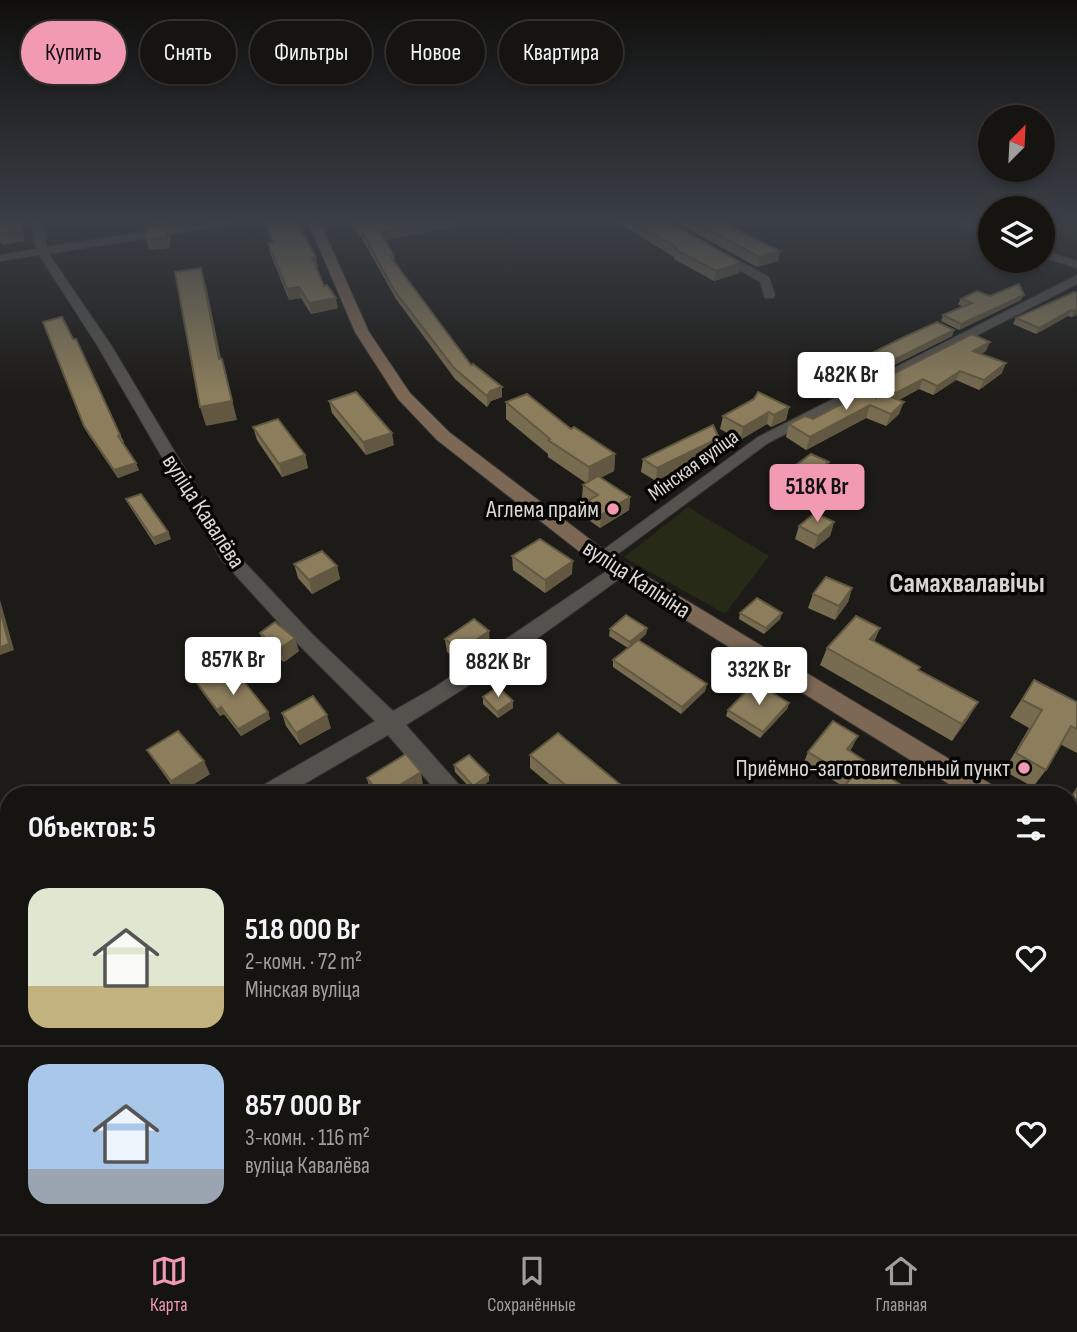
<!DOCTYPE html>
<html lang="ru">
<head>
<meta charset="utf-8">
<style>
  body { margin:0; font-family:"Sofia Sans Condensed",sans-serif; background:#23211f; color:#f1f3f6; height:100vh; display:flex; flex-direction:column; font-size:26px; white-space:nowrap }
  * { box-sizing:border-box; margin:0 }
  p { font-size:23px; color:#9e9e9f }
  .icon { flex:none; width:38px; height:38px; fill:none; stroke:currentColor; stroke-width:2; stroke-linecap:round; stroke-linejoin:round }
  .map { position:relative; flex:1; overflow:hidden }
  .panel { position:absolute; left:0px; top:786px; width:1078px; height:450px; display:flex; flex-direction:column; background:#161411; border-radius:28px 28px 0 0; box-shadow:0 4px 10px #0003,0 0 0 2px #353331 }
  .panel>* { flex:none }
  .top-card { position:absolute; left:21px; top:21px; width:700px; height:63px; display:flex; gap:14px }
  .needle { width:46px; rotate:24deg }
  .tools { position:absolute; left:978px; top:105px; display:grid; gap:14px }
  .tools a { display:grid; place-items:center; width:77px; height:77px; border-radius:50%; background:#161411; box-shadow:0 4px 10px #0003,0 0 0 2px #353331; font-size:35px }
  .price { position:absolute; translate:-50% -60px; padding:0 16px; border-radius:7px; background:#fff; color:#222; font-size:23px; line-height:46px; filter:drop-shadow(0 2px 4px #0008) }
  .price::after { content:''; position:absolute; left:50%; top:42px; width:21px; height:16px; margin-left:-10px; background:inherit; clip-path:polygon(0 0,100% 0,50% 100%) }
  .price.active { background:#f19ab1; color:#111 }
  ul { padding:0; list-style:none }
  li { display:flex; align-items:center; gap:21px; height:175px; padding:0 28px }
  li+li { border-top:2px solid #353331 }
  li span { display:grid; place-items:center; flex:none; width:196px; height:140px; border-radius:21px; color:#555 }
  li>.icon { margin-inline-start:auto }
  span .icon { width:84px; height:84px; fill:#fffc; stroke-width:1 }
  li b { font-size:30px }
  h2 { display:flex; justify-content:space-between; align-items:center; height:84px; padding:0 28px; font-size:30px }
  .pill { padding:0 24px; border-radius:32px; background:#161411; box-shadow:0 4px 10px #0003,0 0 0 2px #353331; font-size:24px; line-height:63px }
  .pill.active { background:#f19ab1; color:#111 }
  .menu { display:flex; justify-content:space-around; align-items:center; height:98px; border-top:2px solid #353331; background:#161411; font-size:19px; color:#9e9e9f }
  .menu a { display:grid; justify-items:center; gap:4px }
  .menu .active { color:#f19ab1 }
  .map>svg:first-child { display:block }
  .green { fill:#282a18 }
  .lines { fill:none; stroke-linecap:round; stroke-linejoin:round }
  .street-casing { stroke:#353432; stroke-width:2 }
  .secondary-casing { stroke:#353432; stroke-width:2 }
  .street { fill:#54524d; fill-rule:evenodd }
  .secondary { fill:#7d6855; fill-rule:evenodd }
  .wall { fill:#786c50 }
  .shaded-wall { fill:#625841 }
  .building { fill:#8c7e5d; stroke:#625841; stroke-width:2 }
  .poi-dot { fill:#f19ab1; stroke:#070605; stroke-width:2.5 }
  .labels { text-anchor:middle; stroke-width:7; stroke-linejoin:round; paint-order:stroke }
  .far-street-label { font-size:21px; fill:#dad9d6; stroke:#070605 }
  .poi-label { font-size:24px; fill:#dad9d6; stroke:#070605; text-anchor:end }
  .street-label { font-size:24px; fill:#dad9d6; stroke:#070605 }
  .quarter-label { font-size:28px; font-weight:bold; fill:#d6d4ce; stroke:#070605 }
</style>
</head>
<body>
<div class="map">
<svg width="1077" height="1234" viewBox="0 0 1077 1234">
  <rect width="100%" height="100%" fill="#1d1b17"/>
  <!-- green -->
  <g class="green">
    <path d="M1043,222H1077V242L1043,233Z"/>
    <path d="M688,507L769,556L725,614L624,557Z"/>
  </g>
  <g class="lines">
    <!-- street casing -->
    <g class="street-casing">
      <g id="street">
        <path d="M32,222H42L47,247L207,222H233L228,225L49,254L111,345L234,551L312,634L393,711L435,687L614,566H626L629,570L626,574C554,627 482,679 406,725L461,787L464,794H439L388,735L287,794H257L260,787L375,721L298,644L221,559L97,345L39,255L0,261V255L36,249Z"/>
        <path d="M952,222H967L990,231V237Z"/>
        <path d="M1043,250L1077,261V268L1043,257Z"/>
        <path d="M713,251H721L769,277L775,295L773,298H765L760,282L713,255Z"/>
        <path d="M1077,275V284L768,443L607,562H595L592,558L758,437Z"/>
        <path d="M9,932V960L0,963V936Z"/>
        <path d="M715,1227H750L747,1234H712Z"/>
        <path d="M843,1227H879L882,1234H846Z"/>
      </g>
    </g>
    <!-- secondary casing -->
    <g class="secondary-casing">
      <g id="secondary">
        <path d="M308,222H320L369,332L410,393L449,432L608,553L994,786L997,794H965L594,563L437,440L398,399L355,332Z"/>
        <path d="M1069,834L1077,837V863L1069,860Z"/>
      </g>
    </g>
    <!-- street -->
    <use href="#street" class="street"/>
    <!-- secondary -->
    <use href="#secondary" class="secondary"/>
  </g>
  <!-- wall -->
  <g class="wall">
    <path d="M264,222H297L318,267L316,268L324,286L338,308L311,314L301,298L289,300L270,253L268,243H272Z"/>
    <path d="M348,222H461V225L385,240L394,255L395,262L471,365L502,387V397L491,401L487,407L455,379L396,299L361,237Z"/>
    <path d="M617,222H669L741,263L739,273L714,281L674,259V257Z"/>
    <path d="M675,222H721L780,251L778,261L757,267Z"/>
    <path d="M1077,293V315L1072,317L1068,316L1036,334L1013,324L1016,318Z"/>
    <path d="M990,296L1021,300L959,330L941,321L943,315L963,307L958,304L961,299Z"/>
    <path d="M954,330L952,336L856,384L838,375L840,369Z"/>
    <path d="M73,339L120,435L124,442L122,443L139,470L118,478L88,434L84,426Z"/>
    <path d="M986,351L981,354L1002,373L979,390L956,380L933,395L919,389L899,400V414L886,426L866,418L806,450L786,437L789,424L813,419L872,391L875,383Z"/>
    <path d="M329,401L394,445L366,455L332,413Z"/>
    <path d="M506,402L571,429L615,454L614,471L600,478L630,497L629,510L600,528L583,516L584,503L587,501L582,498L583,485L586,483L548,457V454L506,419Z"/>
    <path d="M789,407L786,420L771,427L767,424L740,440L720,429L723,416Z"/>
    <path d="M253,427L305,455L308,468L282,477L257,440Z"/>
    <path d="M719,438L717,450L656,481L641,472L643,459Z"/>
    <path d="M796,465L825,475L809,487L792,478Z"/>
    <path d="M126,499L168,532L171,539L155,545L129,505Z"/>
    <path d="M834,522L830,536L814,549L795,539L799,526Z"/>
    <path d="M512,556L572,574L545,593L513,570Z"/>
    <path d="M294,564L337,566L340,579L312,594L298,578Z"/>
    <path d="M852,588L848,602L835,620L808,608L813,594Z"/>
    <path d="M740,613H782L780,619L764,634L739,619Z"/>
    <path d="M647,628L646,634L639,640L707,684L705,691L681,714L613,667V660L628,648L609,636L610,629Z"/>
    <path d="M880,628L874,642L920,667L919,670L978,702L952,741L820,665L827,648Z"/>
    <path d="M260,633L299,651L284,662L264,646Z"/>
    <path d="M445,639L490,644L461,664L447,652Z"/>
    <path d="M1034,680L1077,702V753L1060,744L1046,770L1033,787L1004,771L1029,728L1010,717Z"/>
    <path d="M197,683L268,712L270,719L241,736L224,714L220,716L200,689Z"/>
    <path d="M483,697L513,708L498,718L483,704Z"/>
    <path d="M789,703L787,709L760,738L726,716L728,710Z"/>
    <path d="M282,713L331,728L300,745L286,726Z"/>
    <path d="M853,746L850,751L910,791L844,787L804,762L808,752Z"/>
    <path d="M147,750L210,774L178,794L155,762Z"/>
    <path d="M530,755L628,791V794H561L530,768Z"/>
    <path d="M454,765L489,775V781L474,792L455,772Z"/>
    <path d="M367,778L423,785L408,794H373L370,790Z"/>
    <path d="M1077,787V822L1069,818V799Z"/>
  </g>
  <!-- shaded-wall -->
  <g class="shaded-wall">
    <path d="M18,222H22V230L25,241L2,245L0,241V234Z"/>
    <path d="M150,222H167L168,226L152,228Z"/>
    <path d="M430,222H461V225L381,241L380,232Z"/>
    <path d="M167,226L170,237V248L149,250L146,239Z"/>
    <path d="M780,251L778,261L757,267L759,257Z"/>
    <path d="M316,257L318,267L314,268L312,258Z"/>
    <path d="M741,263L739,273L714,281L716,271Z"/>
    <path d="M201,268L206,285L225,378L219,359Z"/>
    <path d="M299,287L301,298L289,300L287,289Z"/>
    <path d="M1024,295L1021,300L959,330L961,324Z"/>
    <path d="M336,298L338,308L311,314L309,303Z"/>
    <path d="M1071,310L1068,316L1036,334L1039,328Z"/>
    <path d="M1077,310V315L1072,317L1074,311Z"/>
    <path d="M954,330L952,336L856,384L858,378Z"/>
    <path d="M990,342L986,351L969,360L973,351Z"/>
    <path d="M222,359L237,420L206,426L200,407Z"/>
    <path d="M1006,363L1002,373L979,390L984,380Z"/>
    <path d="M960,371L956,380L933,395L937,386Z"/>
    <path d="M923,379L919,389L893,403L896,393Z"/>
    <path d="M502,387V397L491,401L487,407V396L490,391Z"/>
    <path d="M904,402L899,414L886,426L891,414Z"/>
    <path d="M870,405L866,418L806,450L810,437Z"/>
    <path d="M789,407L786,420L771,427L774,415Z"/>
    <path d="M769,412L767,424L740,440L743,427Z"/>
    <path d="M392,433L394,445L366,455L363,442Z"/>
    <path d="M719,438L717,450L656,481L657,468Z"/>
    <path d="M615,454L614,471L588,484L589,467Z"/>
    <path d="M305,455L308,468L282,477L279,464Z"/>
    <path d="M829,462L825,475L809,487L813,474Z"/>
    <path d="M136,463L139,470L118,478L114,470Z"/>
    <path d="M630,497L629,510L600,528L601,515Z"/>
    <path d="M834,522L830,536L814,549L818,536Z"/>
    <path d="M168,532L171,539L155,545L153,538Z"/>
    <path d="M573,561L572,574L545,593V580Z"/>
    <path d="M337,566L340,579L312,594L309,580Z"/>
    <path d="M852,588L848,602L835,620L839,606Z"/>
    <path d="M0,600L14,650L0,655Z"/>
    <path d="M782,613L780,619L764,634L766,628Z"/>
    <path d="M647,628L646,634L630,649V642Z"/>
    <path d="M880,628L872,646L870,639Z"/>
    <path d="M489,631L490,644L461,664L460,651Z"/>
    <path d="M295,638L299,651L284,662L279,649Z"/>
    <path d="M707,684L705,691L681,714L682,707Z"/>
    <path d="M513,701V708L498,718L497,712Z"/>
    <path d="M978,702L968,719L952,741L962,724Z"/>
    <path d="M789,703L787,709L760,738L763,732Z"/>
    <path d="M221,707L224,714L220,716L217,710Z"/>
    <path d="M268,712L270,719L241,736L238,729Z"/>
    <path d="M327,715L331,728L300,745L296,733Z"/>
    <path d="M858,736L853,746L843,760L847,749Z"/>
    <path d="M204,761L210,774L178,794L171,781Z"/>
    <path d="M421,772L423,785L408,794H385Z"/>
    <path d="M489,775V781L474,792L473,786Z"/>
  </g>
  <!-- building -->
  <g class="building">
    <path d="M0,222H18L20,230L0,234Z"/>
    <path d="M265,222H297L316,257L312,258L324,286L327,285L336,298L309,303L299,287L287,289L268,243H273Z"/>
    <path d="M354,222H430L380,232L394,255L390,256L471,365L473,364L502,387L490,391L487,396L454,368L394,290L360,228Z"/>
    <path d="M634,222H669L741,263L716,271L675,249L677,248Z"/>
    <path d="M694,222H721L780,251L759,257Z"/>
    <path d="M167,226L166,237L146,239L147,229Z"/>
    <path d="M201,268L219,359H222L232,401L200,407L175,272Z"/>
    <path d="M1019,284L1024,295L961,324L943,315L972,303L961,299L977,291L990,296Z"/>
    <path d="M1074,292L1077,293V310L1074,311L1071,310L1039,328L1016,318Z"/>
    <path d="M62,317L73,339H76L120,435L118,436L136,463L114,470L84,426L43,322Z"/>
    <path d="M937,322L954,330L858,378L840,369L902,338Z"/>
    <path d="M972,334L990,342L973,351L1006,363L984,380L960,371L937,386L923,379L896,393L875,383Z"/>
    <path d="M871,389L876,398L881,393L904,402L891,414L870,405L810,437L789,424L805,416L813,419Z"/>
    <path d="M356,392L392,433L363,442L329,401Z"/>
    <path d="M758,392L789,407L774,415L769,412L743,427L723,416L754,399Z"/>
    <path d="M527,394L571,429L574,427L615,454L589,467L548,440L550,439L506,402Z"/>
    <path d="M278,419L305,455L279,464L253,427Z"/>
    <path d="M713,425L719,438L657,468L643,459Z"/>
    <path d="M811,454L829,462L813,474L796,465Z"/>
    <path d="M598,476L630,497L601,515L584,503L598,495L583,485Z"/>
    <path d="M141,494L168,532L153,538L126,499Z"/>
    <path d="M815,513L834,522L818,536L799,526Z"/>
    <path d="M540,539L573,561L545,580L512,556Z"/>
    <path d="M322,551L337,566L309,580L294,564Z"/>
    <path d="M826,577L852,588L839,606L813,594Z"/>
    <path d="M757,598L782,613L766,628L740,613Z"/>
    <path d="M0,610L9,644L0,647Z"/>
    <path d="M626,615L647,628L630,642L610,629Z"/>
    <path d="M856,616L880,628L870,639L920,667L918,670L978,702L962,724L827,648Z"/>
    <path d="M474,619L489,631L460,651L445,639Z"/>
    <path d="M275,622L295,638L279,649L260,633Z"/>
    <path d="M638,640L707,684L682,707L613,660Z"/>
    <path d="M231,665L268,712L238,729L221,707L217,710L197,683Z"/>
    <path d="M1034,680L1077,702V729L1071,726L1046,770L1016,753L1042,710L1022,700Z"/>
    <path d="M755,682L789,703L763,732L728,710Z"/>
    <path d="M498,687L513,701L497,712L483,697Z"/>
    <path d="M313,696L327,715L296,733L282,713Z"/>
    <path d="M833,721L858,736L847,749L910,791L907,794H838L851,778L808,752Z"/>
    <path d="M178,731L204,761L171,781L147,750Z"/>
    <path d="M558,733L628,791L624,794H576L530,755Z"/>
    <path d="M406,754L421,772L385,794H380L367,778Z"/>
    <path d="M469,755L489,775L473,786L454,765Z"/>
    <path d="M1077,789V813L1069,808V801Z"/>
    <path d="M9,866V911L8,912L0,898V871Z"/>
    <path d="M1069,1055L1077,1061V1116L1070,1131H1069Z"/>
  </g>
  <!-- sky -->
  <linearGradient id="sky" x2="0" y2="1"><stop stop-color="#100f0d"/><stop offset="0.56" stop-color="#3a3f47"/><stop offset="1" stop-color="#3a3f47" stop-opacity="0"/></linearGradient>
  <rect width="1077" height="395" fill="url(#sky)"/>
  <!-- markers -->
  <g class="poi-dot">
    <circle cx="613" cy="509" r="7"/>
    <circle cx="1024" cy="768" r="7"/>
  </g>
  <g class="labels">
    <!-- far-street labels -->
    <g class="far-street-label">
      <text transform="translate(693 465) rotate(-36)" y="7">Мінская вуліца</text>
    </g>
    <!-- poi labels -->
    <g class="poi-label">
      <text x="599" y="517">Аглема прайм</text>
      <text x="1010" y="776">Приёмно-заготовительный пункт</text>
    </g>
    <!-- street labels -->
    <g class="street-label">
      <text transform="translate(204 511) rotate(57)" y="8">вуліца Кавалёва</text>
      <text transform="translate(637 579) rotate(33)" y="8">вуліца Калініна</text>
    </g>
    <!-- quarter labels -->
    <g class="quarter-label">
      <text x="967" y="592">Самахвалавічы</text>
    </g>
  </g>
</svg>
<div class="tools">
<a><svg class="needle" viewBox="-14 -14 28 28"><path d="M0-13l5 13h-10z" fill="#e53935"/><path d="M0 13l5-13h-10z" fill="#9e9e9f"/></svg></a>
<a><svg class="icon" aria-label="layers" viewBox="0 0 24 24"><path d="M12 4l9 5-9 5-9-5zM3 14l9 5 9-5"/></svg></a>
</div>
<b class="price" style="left:846px;top:412px">482K Br</b>
<b class="price active" style="left:817px;top:524px">518K Br</b>
<b class="price" style="left:233px;top:697px">857K Br</b>
<b class="price" style="left:498px;top:699px">882K Br</b>
<b class="price" style="left:759px;top:707px">332K Br</b>
<div class="top-card">
<a class="pill active">Купить</a>
<a class="pill">Снять</a>
<a class="pill">Фильтры</a>
<a class="pill">Новое</a>
<a class="pill">Квартира</a>
</div>
<section class="panel">
<h2>Объектов: 5<svg class="icon" aria-label="filters" viewBox="0 0 24 24"><path d="M4 7h16M4 17h16"/><circle cx="9" cy="7" r="2"/><circle cx="15" cy="17" r="2"/></svg></h2>
<ul>
<li><span style="background:linear-gradient(#dfe7d0 70%,#c2b280 0)"><svg class="icon" aria-label="home" viewBox="0 0 24 24"><path d="M3 11l9-7 9 7M6 9v11h12V9"/></svg></span><div><b>518 000 Br</b><p>2-комн. · 72 m²</p><p>Мінская вуліца</p></div><svg class="icon" aria-label="heart" viewBox="0 0 24 24"><path d="M12 20l-8-8c-3-5 5-10 8-4 3-6 11-1 8 4z"/></svg></li>
<li><span style="background:linear-gradient(#a9c7e8 75%,#9aa5b1 0)"><svg class="icon" aria-label="home" viewBox="0 0 24 24"><path d="M3 11l9-7 9 7M6 9v11h12V9"/></svg></span><div><b>857 000 Br</b><p>3-комн. · 116 m²</p><p>вуліца Кавалёва</p></div><svg class="icon" aria-label="heart" viewBox="0 0 24 24"><path d="M12 20l-8-8c-3-5 5-10 8-4 3-6 11-1 8 4z"/></svg></li>
</ul>
</section>
</div>
<nav class="menu">
<a class="active"><svg class="icon" aria-label="map" viewBox="0 0 24 24"><path d="M3 6l6-2 6 2 6-2v14l-6 2-6-2-6 2zM9 4v14M15 6v14"/></svg>Карта</a>
<a><svg class="icon" aria-label="saved" viewBox="0 0 24 24"><path d="M7 4h10v16l-5-4-5 4z"/></svg>Сохранённые</a>
<a><svg class="icon" aria-label="home" viewBox="0 0 24 24"><path d="M3 11l9-7 9 7M6 9v11h12V9"/></svg>Главная</a>
</nav>
</body>
</html>
